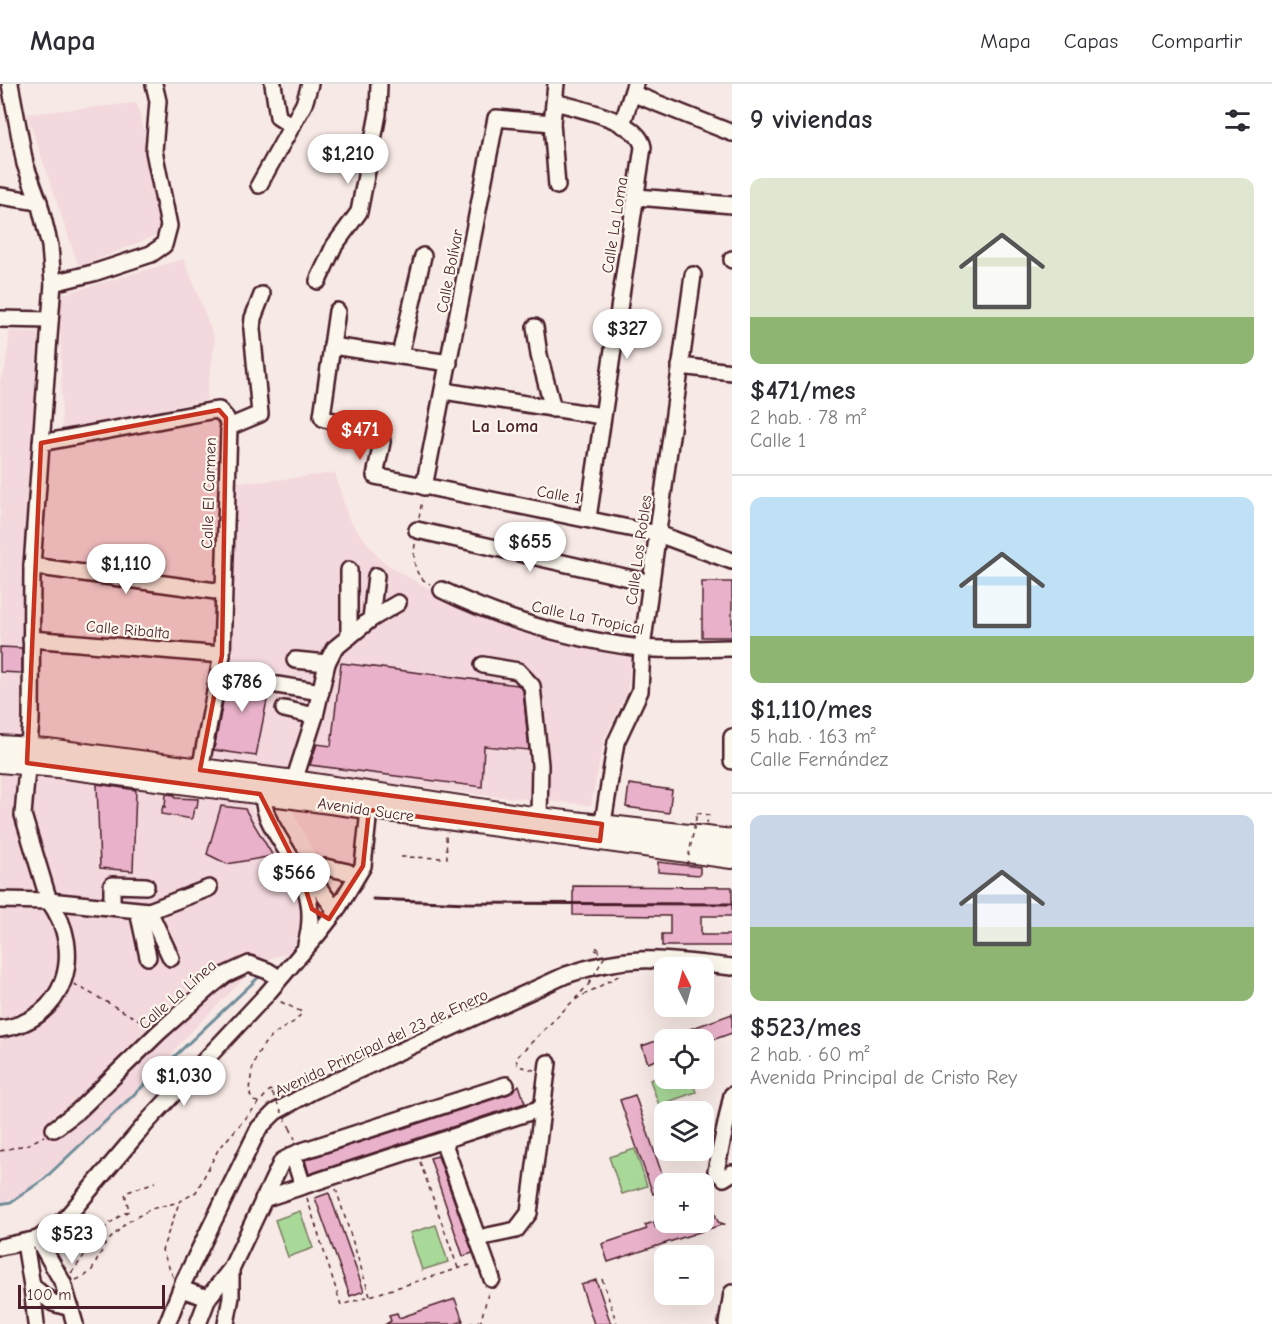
<!DOCTYPE html>
<html lang="es">
<head>
<meta charset="utf-8">
<style>
  body { margin:0; font-family:"Comic Neue",sans-serif; background:#f7f7f7; color:#2b2b33; height:100vh; display:flex; flex-direction:column; font-size:22px; white-space:nowrap }
  * { box-sizing:border-box; margin:0 }
  p { font-size:20px; color:#7c7c81 }
  .icon { flex:none; width:33px; height:33px; fill:none; stroke:currentColor; stroke-width:2; stroke-linecap:round; stroke-linejoin:round }
  .map { position:relative; flex:1; overflow:hidden }
  .panel { display:flex; flex-direction:column; background:#fff; width:540px }
  .panel>* { flex:none }
  .needle { width:39px; rotate:354deg }
  .fabs { position:absolute; left:654px; top:873px; display:grid; gap:12px }
  .fabs a { display:grid; place-items:center; width:60px; height:60px; border-radius:12px; background:#fff; box-shadow:0 6px 24px #0002; font-size:30px }
  .scale { position:absolute; left:18px; bottom:15px; width:147px; box-sizing:border-box; padding-left:6px; border:3px solid #4a1f2b; border-top:0; font-size:16px; line-height:21px; white-space:nowrap; color:#4a1f2b; -webkit-text-stroke:4px #fbf7ec; paint-order:stroke }
  .price { position:absolute; translate:-50% -51px; padding:0 14px; border-radius:21px; background:#fff; color:#222; font-size:20px; line-height:39px; filter:drop-shadow(0 2px 3px #0008) }
  .price::after { content:''; position:absolute; left:50%; top:36px; width:18px; height:14px; margin-left:-9px; background:inherit; clip-path:polygon(0 0,100% 0,50% 100%) }
  .price.on { background:#c8321e; color:#fff }
  ul { padding:0; list-style:none }
  li { display:grid; align-content:center; gap:12px; height:318px; padding:0 18px }
  li+li { border-top:2px solid #e1e1e2 }
  li span { display:grid; place-items:center; height:186px; border-radius:12px; color:#555 }
  li>.icon { margin-inline-start:auto }
  span .icon { width:108px; height:108px; fill:#fffc; stroke-width:1 }
  li b { font-size:26px }
  h2 { display:flex; justify-content:space-between; align-items:center; height:72px; padding:0 18px; font-size:26px }
  header { display:flex; align-items:center; gap:36px; box-sizing:border-box; height:84px; padding:0 30px; background:#fff; border-bottom:2px solid #e1e1e2 }
  header strong { font-size:28px }
  nav { display:flex; gap:33px; margin-inline-start:auto; font-size:21px }
  main { display:flex; flex:1; min-height:0 }
  .map>svg:first-child { display:block }
  .built { fill:#f3d8dd }
  .green { fill:#a9d999; stroke:#7a7c62; stroke-width:1.5 }
  .lines { fill:none; stroke-linecap:round; stroke-linejoin:round }
  .stream { stroke:#6f8d9a; stroke-width:3 }
  .building { fill:#e9b2ca; stroke:#4a1f2b; stroke-width:1.5 }
  .minor-casing { stroke:#4a1f2b; stroke-width:20 }
  .major-casing { stroke:#4a1f2b; stroke-width:24 }
  .path { stroke:#4a1f2b; stroke-width:1.5; stroke-dasharray:4.5 4.5; stroke-linecap:butt }
  .minor { stroke:#fbf7ec; stroke-width:15 }
  .major { stroke:#fbf7ec; stroke-width:20 }
  .rail { stroke:#4a1f2b; stroke-width:3 }
  .path-bridge { stroke:#4a1f2b; stroke-width:1.5; stroke-dasharray:4.5 4.5; stroke-linecap:butt }
  .marked { fill:#c8321e; fill-opacity:0.2; stroke:#c8321e; stroke-width:4.5; stroke-linejoin:round }
  .labels { text-anchor:middle; stroke-width:4.5; stroke-linejoin:round; paint-order:stroke }
  .street-label { font-size:16px; fill:#4a1f2b; stroke:#fbf7ec }
  .neighbourhood-label { font-size:18px; font-weight:bold; fill:#4a1f2b; stroke:#fbf7ec }
</style>
</head>
<body>
<header>
<strong>Mapa</strong>
<nav><a>Mapa</a><a>Capas</a><a>Compartir</a></nav>
</header>
<main>
<div class="map">
<svg width="732" height="1240" viewBox="0 0 732 1240">
  <rect width="100%" height="100%" fill="#f7e9e5"/>
  <filter id="ink" filterUnits="userSpaceOnUse"><feTurbulence type="fractalNoise" baseFrequency=".0167" numOctaves="2"/><feDisplacementMap in="SourceGraphic" scale="12" xChannelSelector="R" yChannelSelector="G"/><feConvolveMatrix kernelMatrix="1 2 1 2 8 2 1 2 1" color-interpolation-filters="sRGB"/></filter>
  <g filter="url(#ink)">
    <!-- built -->
    <g class="built">
      <path d="M137,19L163,133L159,150L79,183L27,30Z"/>
      <path d="M184,175L215,256L206,316L62,346L60,211Z"/>
      <path d="M10,247L38,249L31,371L154,337L215,327L220,345L218,397L259,398L335,389L348,434L379,474L397,487L450,516L632,567L627,609L604,655L591,721L484,711L125,666L0,655V296L5,286Z"/>
      <path d="M0,688L35,689L248,718L300,805V846L291,868L261,877L179,960L153,997L106,1041L18,1113L0,1119Z"/>
      <path d="M287,715L357,726L355,780H319Z"/>
    </g>
    <!-- green -->
    <g class="green">
      <path d="M664,991V994L691,995L696,1008L659,1021L650,996Z"/>
      <path d="M635,1065L647,1102L622,1110L609,1073Z"/>
      <path d="M300,1127L313,1164L288,1173L275,1136Z"/>
      <path d="M436,1141L448,1178L422,1186L410,1149Z"/>
    </g>
    <g class="lines">
      <!-- stream -->
      <path class="stream" d="M0,1120L11,1118L43,1096L261,891"/>
    </g>
    <!-- building -->
    <g class="building">
      <rect x="702" y="498" width="30" height="55"/>
      <path d="M0,563L22,564V589L0,588Z"/>
      <path d="M341,579L518,601L523,606L529,666L484,662L482,703L310,681L317,660L331,662Z"/>
      <path d="M229,585L271,593L268,599L269,606L256,672L214,666Z"/>
      <path d="M97,700L136,706L133,787L100,784Z"/>
      <path d="M629,700L672,706L669,729L626,723Z"/>
      <path d="M166,710L175,711V714L198,715L197,724H194L192,735L161,730L163,722L165,723Z"/>
      <path d="M221,722L245,725L273,772L227,780L207,770Z"/>
      <path d="M658,778L700,783V791L658,788Z"/>
      <path d="M573,802L732,803V832H701V851H731V862H662V850H670V832L573,831Z"/>
      <path d="M732,930V949L704,959V956H664V973L648,979L642,962Z"/>
      <path d="M519,1001L525,1019L309,1090L305,1076L509,1010Z"/>
      <path d="M635,1011L664,1096V1106L653,1110L620,1016Z"/>
      <path d="M438,1072L473,1169L463,1172L430,1074Z"/>
      <path d="M329,1109L364,1207L350,1212L315,1114Z"/>
      <path d="M713,1124L718,1138L724,1140L608,1178L602,1160L647,1145L645,1141L654,1138L655,1143L668,1138H704V1127Z"/>
      <path d="M596,1196L611,1240H594L581,1201Z"/>
      <path d="M455,1215L463,1237L455,1240H386L391,1237L389,1231L397,1229L399,1234Z"/>
    </g>
    <g class="lines">
      <!-- minor casing -->
      <g class="minor-casing">
        <g id="minor">
          <path d="M273,0L278,33L292,42"/>
          <path d="M556,0L552,39L557,102"/>
          <path d="M634,10L732,49"/>
          <path d="M555,18C579,25 638,36 643,63L588,434"/>
          <path d="M622,41L635,0"/>
          <path d="M259,101L304,20L310,0"/>
          <path d="M0,112L39,118"/>
          <path d="M637,113L732,121"/>
          <path d="M732,175V176"/>
          <path d="M318,197L334,162L359,128L378,30L379,0"/>
          <path d="M53,199L93,189L151,170L164,161L169,142L154,67L158,17L154,0"/>
          <path d="M337,227L322,332L324,335L380,346L382,358L375,392L658,450L732,477"/>
          <path d="M0,235L50,236"/>
          <path d="M535,243L539,271L553,325"/>
          <path d="M332,262L449,279"/>
          <path d="M400,271L423,172"/>
          <path d="M680,282L732,288"/>
          <path d="M444,307L602,332"/>
          <path d="M229,343L260,330L252,245L253,234L262,211"/>
          <path d="M41,359L210,327L219,326L226,334L229,343L222,571L200,686"/>
          <path d="M424,403L496,34L552,39"/>
          <path d="M417,446L651,499"/>
          <path d="M32,482L223,508"/>
          <path d="M442,506C503,536 572,555 640,564C670,567 702,564 732,564"/>
          <path d="M371,535L398,519"/>
          <path d="M349,553V486"/>
          <path d="M31,555L222,571"/>
          <path d="M295,576L327,579"/>
          <path d="M483,581L518,587L532,602L540,681L539,734"/>
          <path d="M277,601L321,608"/>
          <path d="M284,625L315,632"/>
          <path d="M732,653V677"/>
          <path d="M294,697L315,632L327,579L334,565L371,535L376,492"/>
          <path d="M264,702C254,752 328,784 306,860"/>
          <path d="M601,751L616,658L640,607L642,564L693,191"/>
          <path d="M306,786L336,827"/>
          <path d="M312,795L325,783L348,788"/>
          <path d="M0,816L49,817L149,827L209,804"/>
          <path d="M112,823V801L146,802"/>
          <path d="M138,827L148,873"/>
          <path d="M149,827L171,874"/>
          <path d="M0,945C66,937 86,867 49,817L23,731L31,637L32,482L53,199L50,162L39,118L25,80L10,0"/>
          <path d="M732,1011L716,1087L724,1094L732,1089"/>
          <path d="M54,1045L78,1027L158,949L211,902L225,891L249,880L268,887L279,894"/>
          <path d="M443,1057L492,1195"/>
          <path d="M293,1071L303,1102"/>
          <path d="M263,1115L542,1024"/>
          <path d="M478,1154L516,1146L529,1129L548,979"/>
          <path d="M38,1155L63,1199L75,1240"/>
          <path d="M25,1159L32,1202L53,1219L71,1224"/>
          <path d="M0,1163L38,1155L65,1135L149,1036L266,911L318,850L336,827L363,782L369,726"/>
          <path d="M32,1202L36,1240"/>
          <path d="M181,1205L208,1214"/>
          <path d="M167,1240L184,1197L259,1044L275,1028L311,1008L566,891C631,868 666,876 732,883"/>
          <path d="M198,1240L208,1214L231,1185L282,1077L299,1068L506,1001"/>
          <path d="M226,1240L231,1213V1185"/>
          <path d="M727,1240L732,1209"/>
        </g>
      </g>
      <!-- major casing -->
      <g class="major-casing">
        <g id="major">
          <path d="M0,662L47,665L294,697L539,734L732,756"/>
          <path d="M0,678L58,683L234,706L732,774"/>
        </g>
      </g>
      <!-- path -->
      <g class="path">
        <path d="M419,434L422,416"/>
        <path d="M415,460C413,476 413,492 430,500"/>
        <path d="M697,729L709,731L707,739"/>
        <path d="M401,773L447,774L446,752"/>
        <path d="M599,868L594,865L595,863L602,867"/>
        <path d="M74,900L148,941"/>
        <path d="M575,915L589,900"/>
        <path d="M534,986L518,982L516,975L519,971L573,917L620,891"/>
        <path d="M258,1018L253,1017C248,1009 249,1002 251,994C253,975 261,960 276,949C286,941 296,940 302,928L279,917"/>
        <path d="M290,1044L295,1055"/>
        <path d="M0,1067L29,1060L44,1052"/>
        <path d="M420,1078L458,1184"/>
        <path d="M336,1105L370,1212"/>
        <path d="M307,1114L341,1221L473,1180"/>
        <path d="M71,1189C92,1164 98,1142 129,1127L125,1109L155,1098"/>
        <path d="M173,1193L162,1166L179,1119"/>
        <path d="M602,1195L617,1240"/>
        <path d="M76,1196L85,1192L92,1186L106,1159L126,1139L151,1125L179,1118L196,1108L218,1066L270,1006L278,1013"/>
        <path d="M469,1240L479,1237"/>
        <path d="M480,1240L489,1206"/>
      </g>
      <!-- minor -->
      <use href="#minor" class="minor"/>
      <!-- major -->
      <use href="#major" class="major"/>
      <!-- rail -->
      <path class="rail" d="M373,815L467,819L732,820"/>
      <!-- path-bridge -->
      <g class="path-bridge">
        <path d="M687,781L697,729"/>
        <path d="M589,900L606,870"/>
        <path d="M272,1009L290,1044"/>
      </g>
    </g>
  </g>
  <!-- marked area -->
  <path class="marked" d="M219,326L226,334L222,571L200,686L602,740L600,757L369,726L363,782L329,835L312,825L301,791L260,710L27,679L41,359Z"/>
  <g class="labels">
    <!-- street labels -->
    <g class="street-label">
      <text transform="translate(614 141) rotate(-81)" y="6">Calle La Loma</text>
      <text transform="translate(449 187) rotate(-79)" y="6">Calle Bolívar</text>
      <text transform="translate(208 409) rotate(-88)" y="6">Calle El Carmen</text>
      <text transform="translate(559 410) rotate(10)" y="6">Calle 1</text>
      <text transform="translate(638 466) rotate(-82)" y="6">Calle Los Robles</text>
      <text transform="translate(588 533) rotate(12)" y="6">Calle La Tropical</text>
      <text transform="translate(128 545) rotate(5)" y="6">Calle Ribalta</text>
      <text transform="translate(366 725) rotate(8)" y="6">Avenida Sucre</text>
      <text transform="translate(177 910) rotate(-41)" y="6">Calle La Línea</text>
      <text transform="translate(381 958) rotate(-25)" y="6">Avenida Principal del 23 de Enero</text>
    </g>
    <!-- neighbourhood labels -->
    <g class="neighbourhood-label">
      <text x="505" y="348">La Loma</text>
    </g>
  </g>
</svg>
<div class="fabs">
<a><svg class="needle" viewBox="-14 -14 28 28"><path d="M0-13l5 13h-10z" fill="#e53935"/><path d="M0 13l5-13h-10z" fill="#7c7c81"/></svg></a>
<a><svg class="icon" aria-label="locate" viewBox="0 0 24 24"><circle cx="12" cy="12" r="6"/><path d="M12 2v4M12 18v4M2 12h4M18 12h4"/></svg></a>
<a><svg class="icon" aria-label="layers" viewBox="0 0 24 24"><path d="M12 4l9 5-9 5-9-5zM3 14l9 5 9-5"/></svg></a>
<a>+</a>
<a>−</a>
</div>
<div class="scale">100 m</div>
<b class="price" style="left:348px;top:101px">$1,210</b>
<b class="price" style="left:627px;top:276px">$327</b>
<b class="price on" style="left:360px;top:377px">$471</b>
<b class="price" style="left:530px;top:489px">$655</b>
<b class="price" style="left:126px;top:511px">$1,110</b>
<b class="price" style="left:242px;top:629px">$786</b>
<b class="price" style="left:294px;top:820px">$566</b>
<b class="price" style="left:184px;top:1023px">$1,030</b>
<b class="price" style="left:72px;top:1181px">$523</b>
</div>
<section class="panel">
<h2>9 viviendas<svg class="icon" aria-label="filters" viewBox="0 0 24 24"><path d="M4 7h16M4 17h16"/><circle cx="9" cy="7" r="2"/><circle cx="15" cy="17" r="2"/></svg></h2>
<ul>
<li><span style="background:linear-gradient(#dfe7d0 75%,#8fb573 0)"><svg class="icon" aria-label="home" viewBox="0 0 24 24"><path d="M3 11l9-7 9 7M6 9v11h12V9"/></svg></span><div><b>$471/mes</b><p>2 hab. · 78 m²</p><p>Calle 1</p></div></li>
<li><span style="background:linear-gradient(#bfe0f5 75%,#8fb573 0)"><svg class="icon" aria-label="home" viewBox="0 0 24 24"><path d="M3 11l9-7 9 7M6 9v11h12V9"/></svg></span><div><b>$1,110/mes</b><p>5 hab. · 163 m²</p><p>Calle Fernández</p></div></li>
<li><span style="background:linear-gradient(#c9d6e8 60%,#8fb573 0)"><svg class="icon" aria-label="home" viewBox="0 0 24 24"><path d="M3 11l9-7 9 7M6 9v11h12V9"/></svg></span><div><b>$523/mes</b><p>2 hab. · 60 m²</p><p>Avenida Principal de Cristo Rey</p></div></li>
</ul>
</section>
</main>
</body>
</html>
